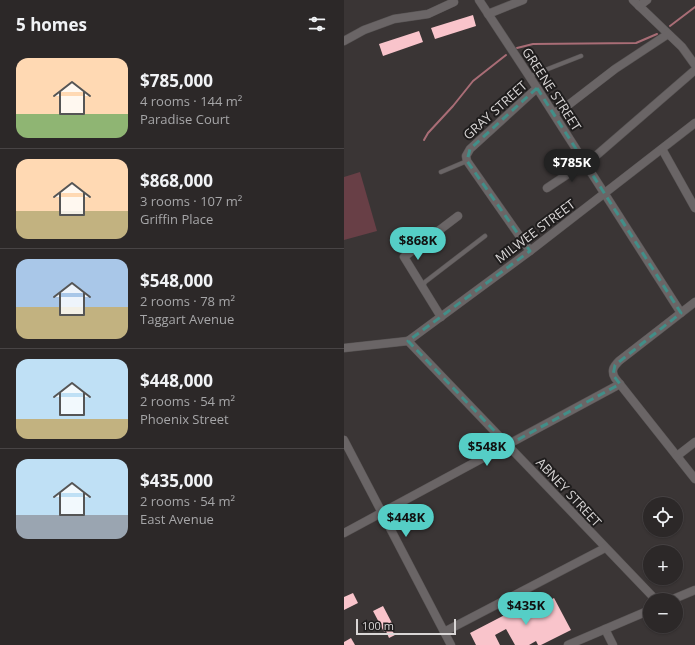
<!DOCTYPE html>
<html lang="en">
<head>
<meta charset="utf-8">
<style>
  body { margin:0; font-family:"Open Sans",sans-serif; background:#343030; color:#f1f3f6; height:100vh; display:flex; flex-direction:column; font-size:15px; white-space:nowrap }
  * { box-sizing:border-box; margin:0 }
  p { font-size:13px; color:#a6a6a8 }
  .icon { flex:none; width:22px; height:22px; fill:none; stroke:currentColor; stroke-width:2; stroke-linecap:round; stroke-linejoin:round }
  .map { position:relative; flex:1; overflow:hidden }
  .details { display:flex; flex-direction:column; background:#2c2828; width:344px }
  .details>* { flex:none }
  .tools { position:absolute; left:299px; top:497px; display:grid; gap:8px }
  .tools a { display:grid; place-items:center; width:40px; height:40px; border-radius:50%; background:#2c2828; box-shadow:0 1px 3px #0004,0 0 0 1px #484445; font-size:20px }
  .scale { position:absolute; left:12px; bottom:10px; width:100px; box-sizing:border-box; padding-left:4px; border:2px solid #d9d6d6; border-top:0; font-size:11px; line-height:14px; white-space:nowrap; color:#d9d6d6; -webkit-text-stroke:3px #1f1d1d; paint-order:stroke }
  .price { position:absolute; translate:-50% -34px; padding:0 9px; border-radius:14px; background:#55cec6; color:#111; font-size:13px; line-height:26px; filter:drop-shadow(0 1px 2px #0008) }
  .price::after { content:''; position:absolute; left:50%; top:24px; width:12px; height:9px; margin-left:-6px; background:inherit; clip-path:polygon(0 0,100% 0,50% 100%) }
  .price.selected { background:#222; color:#fff }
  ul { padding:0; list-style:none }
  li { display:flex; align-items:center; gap:12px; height:100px; padding:0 16px }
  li+li { border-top:1px solid #484445 }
  li span { display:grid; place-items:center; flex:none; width:112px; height:80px; border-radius:12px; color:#555 }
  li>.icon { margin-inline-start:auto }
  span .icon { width:48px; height:48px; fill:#fffc; stroke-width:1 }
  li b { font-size:17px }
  h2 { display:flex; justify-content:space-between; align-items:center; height:48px; padding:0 16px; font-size:17px }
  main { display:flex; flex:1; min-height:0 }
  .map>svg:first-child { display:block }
  .green { fill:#683f46 }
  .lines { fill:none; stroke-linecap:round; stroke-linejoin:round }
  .stream { stroke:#a96d76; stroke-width:2 }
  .building { fill:#f9c4cb }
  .lane-casing { stroke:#585454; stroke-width:5 }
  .street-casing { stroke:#585454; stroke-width:9 }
  .lane { stroke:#6a6566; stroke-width:4 }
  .street { stroke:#6a6566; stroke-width:8 }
  .marked { fill:none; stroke:#428e88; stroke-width:3; stroke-dasharray:8 5; stroke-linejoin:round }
  .labels { text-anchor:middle; stroke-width:4; stroke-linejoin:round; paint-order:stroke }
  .street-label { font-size:13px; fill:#d9d6d6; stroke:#1f1d1d }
</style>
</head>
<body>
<main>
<section class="details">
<h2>5 homes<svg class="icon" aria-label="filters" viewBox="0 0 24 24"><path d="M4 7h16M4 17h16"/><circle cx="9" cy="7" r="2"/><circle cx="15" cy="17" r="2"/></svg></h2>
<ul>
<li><span style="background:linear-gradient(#ffd9b3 70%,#8fb573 0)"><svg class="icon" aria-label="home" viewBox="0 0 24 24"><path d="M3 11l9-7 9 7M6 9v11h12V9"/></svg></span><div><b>$785,000</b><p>4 rooms · 144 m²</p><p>Paradise Court</p></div></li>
<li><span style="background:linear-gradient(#ffd9b3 65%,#c2b280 0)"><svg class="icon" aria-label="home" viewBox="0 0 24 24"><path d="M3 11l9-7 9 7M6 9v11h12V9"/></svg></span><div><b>$868,000</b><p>3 rooms · 107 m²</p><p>Griffin Place</p></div></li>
<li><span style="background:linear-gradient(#a9c7e8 60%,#c2b280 0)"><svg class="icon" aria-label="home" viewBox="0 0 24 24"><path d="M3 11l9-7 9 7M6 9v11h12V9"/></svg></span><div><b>$548,000</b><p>2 rooms · 78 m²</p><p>Taggart Avenue</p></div></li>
<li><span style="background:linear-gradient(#bfe0f5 75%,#c2b280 0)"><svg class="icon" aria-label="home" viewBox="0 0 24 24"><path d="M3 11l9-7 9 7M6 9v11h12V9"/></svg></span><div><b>$448,000</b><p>2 rooms · 54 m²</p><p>Phoenix Street</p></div></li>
<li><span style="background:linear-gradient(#bfe0f5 70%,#9aa5b1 0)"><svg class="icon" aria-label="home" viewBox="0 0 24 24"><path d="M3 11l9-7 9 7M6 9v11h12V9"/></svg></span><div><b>$435,000</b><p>2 rooms · 54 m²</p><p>East Avenue</p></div></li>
</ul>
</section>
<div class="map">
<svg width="351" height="645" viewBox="0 0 351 645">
  <rect width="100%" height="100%" fill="#3a3535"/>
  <!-- green -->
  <path class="green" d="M16,172L33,231L0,240V177Z"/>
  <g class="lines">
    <!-- stream -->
    <g class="stream">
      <path d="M326,26L351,7"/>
      <path d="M173,48L189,44L292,43L313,34"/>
      <path d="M80,140L84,133L109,106L129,81L162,55"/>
    </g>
  </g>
  <!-- building -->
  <g class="building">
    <path d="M129,15L132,26L91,39L87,28Z"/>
    <path d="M75,31L79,42L39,56L35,44Z"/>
    <path d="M9,593L14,603L0,610V597Z"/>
    <path d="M210,598L227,630L197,645H194L192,641L185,645H171L162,629L151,635L156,645H132L126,633L180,605L184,612Z"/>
    <path d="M39,606L50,627L47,629L51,635L45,638L42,631L40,632L29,611Z"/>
    <path d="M7,638L11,645H0V642Z"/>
  </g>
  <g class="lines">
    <!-- lane casing -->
    <g class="lane-casing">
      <g id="lane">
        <path d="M186,76L237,56"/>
        <path d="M97,172L123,161"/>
        <path d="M79,286L81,282L141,236"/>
      </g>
    </g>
    <!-- street casing -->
    <g class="street-casing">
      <g id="street">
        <path d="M135,0L193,88L337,313"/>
        <path d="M289,0L338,47L351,65"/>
        <path d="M295,6L303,0"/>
        <path d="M144,14L179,0"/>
        <path d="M0,41L20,30L50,19L84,14L110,2L109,0"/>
        <path d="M210,113L223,106L271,69L324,34"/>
        <path d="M318,149L351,208"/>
        <path d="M203,188L254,154L351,70"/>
        <path d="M186,251L123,161L122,156L126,149L193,88"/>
        <path d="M351,302L275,361C269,367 267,371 271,378L351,479"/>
        <path d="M97,317L60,257L114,216"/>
        <path d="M64,341L186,251L351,123"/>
        <path d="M64,341L312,600"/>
        <path d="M0,348L64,341"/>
        <path d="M0,440L107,645"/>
        <path d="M333,456L351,442"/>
        <path d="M0,533L276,384"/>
        <path d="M327,600L351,590"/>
        <path d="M261,629L269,645"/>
        <path d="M100,632L261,548"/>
        <path d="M224,645L306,610"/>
      </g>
    </g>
    <!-- lane -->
    <use href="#lane" class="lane"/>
    <!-- street -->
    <use href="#street" class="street"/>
  </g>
  <!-- marked area -->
  <path class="marked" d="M193,88L337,313L271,365L269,375L276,384L164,445L64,341L186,251L123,161L126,149Z"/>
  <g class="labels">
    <!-- street labels -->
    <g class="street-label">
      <text transform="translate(208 89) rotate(57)" y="5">GREENE STREET</text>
      <text transform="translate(151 110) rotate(-42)" y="5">GRAY STREET</text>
      <text transform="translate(191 231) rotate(-37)" y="5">MILWEE STREET</text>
      <text transform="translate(225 492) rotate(47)" y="5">ABNEY STREET</text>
    </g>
  </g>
</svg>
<div class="tools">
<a><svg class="icon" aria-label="locate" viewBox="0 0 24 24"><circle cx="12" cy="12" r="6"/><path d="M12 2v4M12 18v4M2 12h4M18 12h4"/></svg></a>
<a>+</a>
<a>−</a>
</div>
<div class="scale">100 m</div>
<b class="price selected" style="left:228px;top:183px">$785K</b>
<b class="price" style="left:74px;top:261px">$868K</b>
<b class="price" style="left:143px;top:467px">$548K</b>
<b class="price" style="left:62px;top:538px">$448K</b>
<b class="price" style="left:182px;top:626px">$435K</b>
</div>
</main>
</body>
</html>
